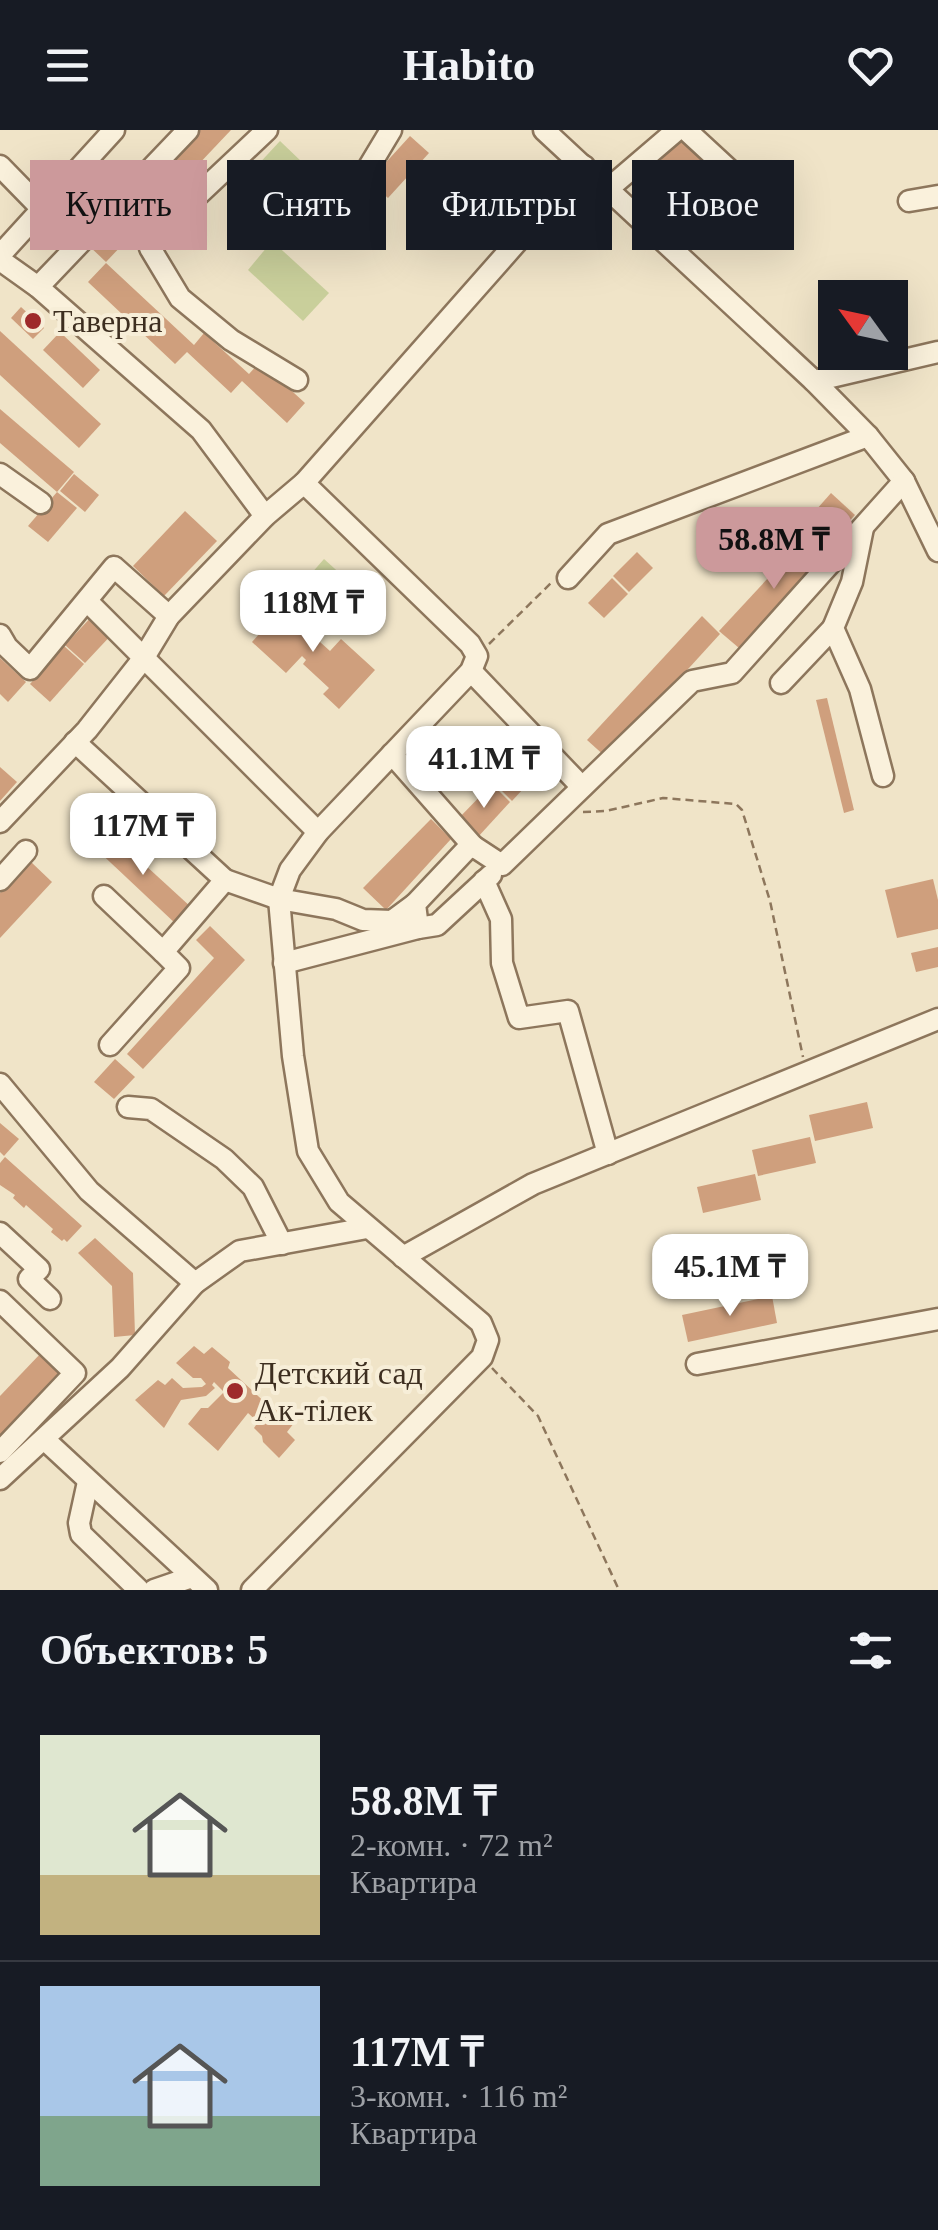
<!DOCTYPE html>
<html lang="ru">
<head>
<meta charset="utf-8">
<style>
  body { margin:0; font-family:Georgia,serif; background:#20242c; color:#f1f3f6; height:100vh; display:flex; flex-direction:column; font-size:38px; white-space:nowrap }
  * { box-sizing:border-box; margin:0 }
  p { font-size:32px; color:#9ea1a6 }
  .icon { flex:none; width:55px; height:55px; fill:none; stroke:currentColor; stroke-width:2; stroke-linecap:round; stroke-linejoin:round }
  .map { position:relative; height:1460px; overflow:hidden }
  .side { display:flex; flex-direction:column; background:#171b24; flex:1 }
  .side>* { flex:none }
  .top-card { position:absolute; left:30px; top:30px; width:880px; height:90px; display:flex; gap:20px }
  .needle { width:65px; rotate:303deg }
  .controls { position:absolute; left:818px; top:150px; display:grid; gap:20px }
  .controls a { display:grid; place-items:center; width:90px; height:90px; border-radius:0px; background:#171b24; box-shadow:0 10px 40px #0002; font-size:50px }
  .price { position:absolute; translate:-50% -85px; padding:0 22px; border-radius:20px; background:#fff; color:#222; font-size:32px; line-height:65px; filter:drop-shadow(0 2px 5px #0008) }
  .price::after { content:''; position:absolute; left:50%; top:60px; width:30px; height:22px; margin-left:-15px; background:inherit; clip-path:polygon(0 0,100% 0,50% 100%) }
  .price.selected { background:#cc999b; color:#111 }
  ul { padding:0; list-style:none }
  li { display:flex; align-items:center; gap:30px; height:250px; padding:0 40px }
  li+li { border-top:2px solid #363941 }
  li span { display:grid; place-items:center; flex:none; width:280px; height:200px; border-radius:0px; color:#555 }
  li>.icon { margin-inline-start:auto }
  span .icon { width:120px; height:120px; fill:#fffc; stroke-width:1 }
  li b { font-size:42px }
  h2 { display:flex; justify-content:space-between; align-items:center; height:120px; padding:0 40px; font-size:42px }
  .pill { padding:0 35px; border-radius:0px; background:#171b24; box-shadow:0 10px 40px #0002; font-size:35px; line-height:90px }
  .pill.selected { background:#cc999b; color:#111 }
  header { display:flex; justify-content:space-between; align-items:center; height:130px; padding:0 40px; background:#171b24; font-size:45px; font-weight:700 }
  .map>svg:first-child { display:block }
  .green { fill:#c9cf9b }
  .building { fill:#cf9f7d }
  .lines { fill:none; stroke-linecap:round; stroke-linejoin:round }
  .minor-casing { stroke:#8d765c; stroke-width:25 }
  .path { stroke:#8d765c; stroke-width:2.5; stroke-dasharray:8 5; stroke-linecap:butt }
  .minor { stroke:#faf1dc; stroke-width:20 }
  .poi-dot { fill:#9e2a2b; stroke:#f7eed8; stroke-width:4 }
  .labels { text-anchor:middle; stroke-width:8; stroke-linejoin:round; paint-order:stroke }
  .poi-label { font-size:32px; fill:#3d2e20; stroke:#f7eed8; text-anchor:start }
</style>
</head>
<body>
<header><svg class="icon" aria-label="menu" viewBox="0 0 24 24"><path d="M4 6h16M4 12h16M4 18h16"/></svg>Habito<svg class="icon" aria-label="heart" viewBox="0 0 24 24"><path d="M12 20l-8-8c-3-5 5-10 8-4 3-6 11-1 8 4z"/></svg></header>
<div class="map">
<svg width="938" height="1460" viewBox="0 0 938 1460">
  <rect width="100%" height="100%" fill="#f0e4c8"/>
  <!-- green -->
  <g class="green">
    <path d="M280,11L303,33L265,72L243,51Z"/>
    <path d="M272,111L329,163L303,191L248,140Z"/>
    <path d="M324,429L355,457L341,474L310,445Z"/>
  </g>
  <!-- building -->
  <g class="building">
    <path d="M195,0H231L106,132L87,114Z"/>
    <path d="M410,6L429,23L388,68L369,51Z"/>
    <path d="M681,7L712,34L691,57L661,30Z"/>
    <path d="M106,133L194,215L204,203L249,244L260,232L305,273L287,293L242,251L231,263L187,222L175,234L88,152Z"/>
    <path d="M21,177L44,198L33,209L11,188Z"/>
    <path d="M0,201L101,294L79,318L0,245Z"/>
    <path d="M60,202L100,240L83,258L43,220Z"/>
    <path d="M0,279L74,342L57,362L0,313Z"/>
    <path d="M74,344L99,365L85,382L60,361Z"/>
    <path d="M57,362L77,378L48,412L28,396Z"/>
    <path d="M831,363L855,385L832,410L809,388Z"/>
    <path d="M185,381L217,411L164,466L133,436Z"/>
    <path d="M807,406L827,426L739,518L719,501Z"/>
    <path d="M637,422L653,438L629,462L613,446Z"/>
    <path d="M612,448L628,464L604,488L588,473Z"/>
    <path d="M288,472L306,488L300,494L330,521L341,509L375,540L339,579L323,564L329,558L303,534L306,530L302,526L286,543L252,512Z"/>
    <path d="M95,483L115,501L85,533L65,515Z"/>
    <path d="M702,486L720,504L607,628L587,610Z"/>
    <path d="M64,516L84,534L50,572L30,554Z"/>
    <path d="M0,528L26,552L8,572L0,564Z"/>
    <path d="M827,568L854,680L844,683L816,570Z"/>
    <path d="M528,617L547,633L512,671L494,653Z"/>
    <path d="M0,637L17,652L0,671Z"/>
    <path d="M492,654L510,672L477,708L457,690Z"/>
    <path d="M431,689L451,709L386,780L363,758Z"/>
    <path d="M109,702L192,778L177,795L94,717Z"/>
    <path d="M30,731L52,752L0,808V763Z"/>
    <path d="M933,749L938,770V799L897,808L885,760Z"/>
    <path d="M210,796L245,830L143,939L127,924L214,828L196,810Z"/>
    <path d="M938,817V837L916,842L911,823Z"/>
    <path d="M115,929L135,947L114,969L94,952Z"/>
    <path d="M867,972L873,998L815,1011L809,985Z"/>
    <path d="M0,993L19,1009L4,1026L0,1022Z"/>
    <path d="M810,1007L816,1033L758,1046L752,1020Z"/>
    <path d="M5,1027L82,1096L67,1112L64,1109L62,1111L51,1102L53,1099L26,1075L24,1078L13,1068L15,1065L0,1055V1033Z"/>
    <path d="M755,1044L761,1070L703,1083L697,1057Z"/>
    <path d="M95,1108L133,1143L135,1205L114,1207L112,1156L78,1123Z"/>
    <path d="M772,1166L777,1193L688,1212L682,1185Z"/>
    <path d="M194,1216L204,1224L212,1217L230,1232L228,1238L272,1279L278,1277L294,1293L287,1302L295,1310L279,1328L263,1312L262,1306L254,1298L258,1292L248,1283L218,1321L188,1294L201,1278H208L224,1262L214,1252L212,1255L215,1258L206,1266L181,1270L164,1298L135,1270L158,1250L165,1255L172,1248L183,1258L202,1257L206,1254L201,1248H193L176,1233Z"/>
    <path d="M42,1222L62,1242L0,1306V1266Z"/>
  </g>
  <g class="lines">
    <!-- minor casing -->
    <g class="minor-casing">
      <g id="minor">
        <path d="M267,0L181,81L150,118L180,168L231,210L297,250"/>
        <path d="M544,0L814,251L868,306L904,351L938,421"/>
        <path d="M686,0L738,48"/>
        <path d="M0,36L41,78"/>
        <path d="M367,40L391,0"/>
        <path d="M608,59L677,0"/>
        <path d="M909,71L938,66"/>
        <path d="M0,125L114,0"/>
        <path d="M0,130L38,157L201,300L265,386"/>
        <path d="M38,157L188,0"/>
        <path d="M814,251L938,222"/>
        <path d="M0,344L41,373"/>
        <path d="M863,398L852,452L833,498L860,559L883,646"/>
        <path d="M568,448L608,404L868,306"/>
        <path d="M87,471L318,702"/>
        <path d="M0,505L7,517L30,539L114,437L169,486"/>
        <path d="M471,541L582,657"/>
        <path d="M781,553L833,498"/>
        <path d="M75,612L225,750L163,822L104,766"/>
        <path d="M392,624L473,716"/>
        <path d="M0,692L87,600L143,529L169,486L265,386L304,353"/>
        <path d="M0,750L26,721"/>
        <path d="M225,750L279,769L336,779L363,790L392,791L415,774"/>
        <path d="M484,751L501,789L502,833L519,888L568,881L608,1024"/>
        <path d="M418,798L437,795L491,745"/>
        <path d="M284,833L418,798L415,774L466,720L473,716L502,735L692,551L732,543L904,351"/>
        <path d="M110,915L179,838L163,822"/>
        <path d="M0,954L89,1061L195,1153L240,1121L367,1098"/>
        <path d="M128,977L151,979L224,1029L253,1057L282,1114"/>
        <path d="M0,1103L39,1139L29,1149L50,1169"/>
        <path d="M403,1127L533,1054L938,889"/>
        <path d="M0,1171L75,1243L0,1322"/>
        <path d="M697,1234L938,1189"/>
        <path d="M44,1309L207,1460"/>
        <path d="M0,1349L120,1238L195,1153"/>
        <path d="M88,1352L79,1393L81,1404L139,1460"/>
        <path d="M154,1460L192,1447"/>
        <path d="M252,1460L482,1227L488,1210L481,1193L339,1072L308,1021L293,926L279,769L290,740L318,702L471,541L477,526L470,514L304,353L584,36"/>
      </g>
    </g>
    <!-- path -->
    <g class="path">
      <path d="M489,514L551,453"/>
      <path d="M583,682L606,681L663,668L736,674L742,680L770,771L803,927"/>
      <path d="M492,1238L538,1286L619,1460"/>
    </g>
    <!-- minor -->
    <use href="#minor" class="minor"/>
  </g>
  <!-- markers -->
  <g class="poi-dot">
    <circle cx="33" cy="191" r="10"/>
    <circle cx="235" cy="1261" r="10"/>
  </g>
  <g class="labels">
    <!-- poi labels -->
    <g class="poi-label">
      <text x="53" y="202">Таверна</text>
      <text x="255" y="1254">Детский сад<tspan x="255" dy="37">Ак-тiлек</tspan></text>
    </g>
  </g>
</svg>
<div class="controls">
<a><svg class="needle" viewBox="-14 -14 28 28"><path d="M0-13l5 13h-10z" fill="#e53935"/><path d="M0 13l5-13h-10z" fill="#9ea1a6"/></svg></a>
</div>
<b class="price selected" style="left:774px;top:462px">58.8M ₸</b>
<b class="price" style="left:313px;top:525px">118M ₸</b>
<b class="price" style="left:484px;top:681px">41.1M ₸</b>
<b class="price" style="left:143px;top:748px">117M ₸</b>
<b class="price" style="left:730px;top:1189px">45.1M ₸</b>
<div class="top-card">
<a class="pill selected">Купить</a>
<a class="pill">Снять</a>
<a class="pill">Фильтры</a>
<a class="pill">Новое</a>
</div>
</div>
<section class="side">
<h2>Объектов: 5<svg class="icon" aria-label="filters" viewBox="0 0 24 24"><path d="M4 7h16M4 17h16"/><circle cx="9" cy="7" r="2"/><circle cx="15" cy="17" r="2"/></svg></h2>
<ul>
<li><span style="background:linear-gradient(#dfe7d0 70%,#c2b280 0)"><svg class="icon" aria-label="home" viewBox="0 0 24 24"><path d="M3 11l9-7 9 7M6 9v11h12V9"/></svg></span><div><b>58.8M ₸</b><p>2-комн. · 72 m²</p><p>Квартира</p></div></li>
<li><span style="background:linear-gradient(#a9c7e8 65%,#7fa58c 0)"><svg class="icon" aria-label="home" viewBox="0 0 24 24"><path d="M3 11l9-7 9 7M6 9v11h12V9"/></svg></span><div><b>117M ₸</b><p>3-комн. · 116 m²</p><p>Квартира</p></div></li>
</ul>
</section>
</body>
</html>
